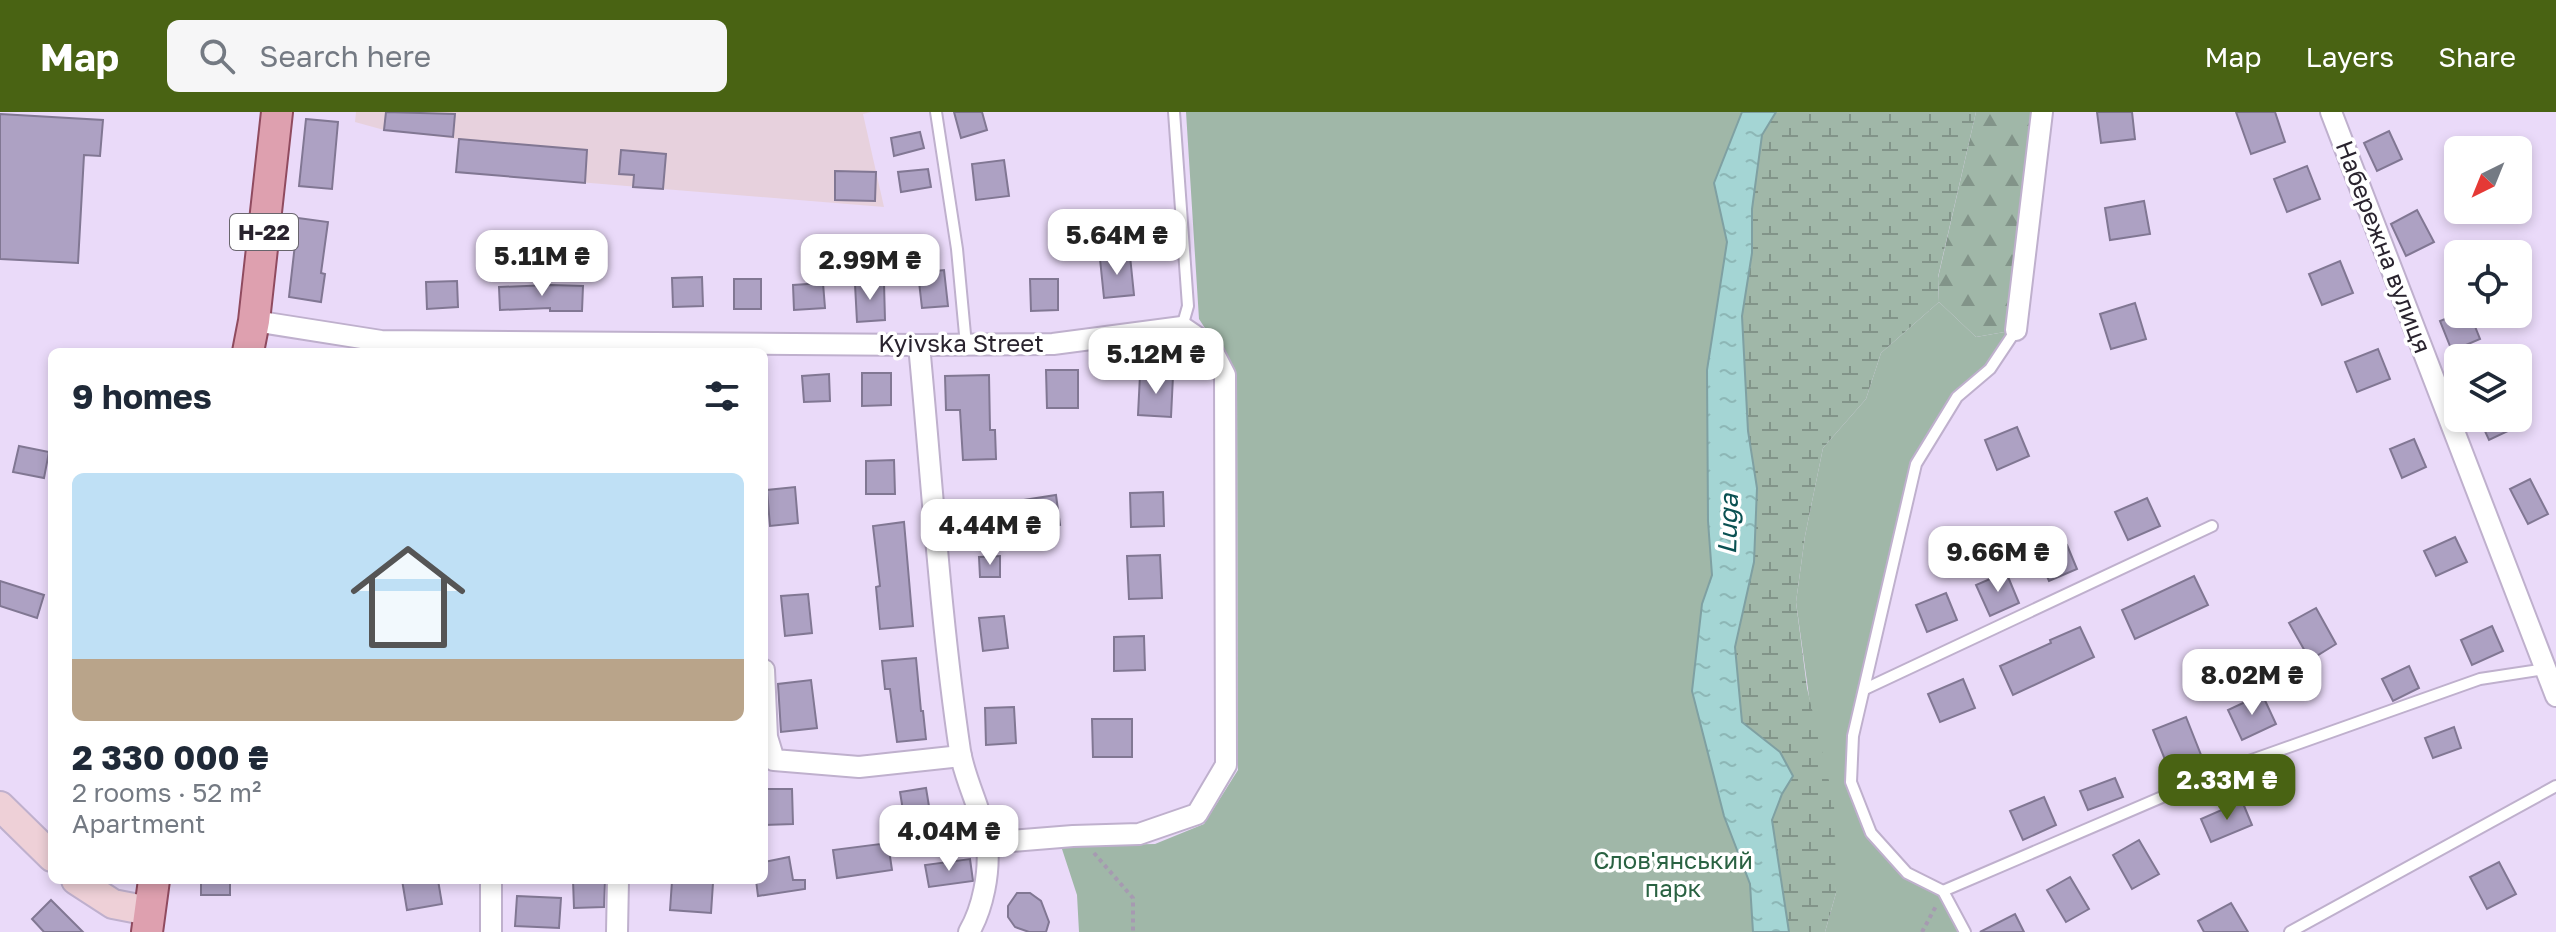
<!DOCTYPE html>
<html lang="en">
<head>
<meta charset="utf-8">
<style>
  body { margin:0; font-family:"Golos Text",sans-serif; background:#f6f6f7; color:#1f2937; height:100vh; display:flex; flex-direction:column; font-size:30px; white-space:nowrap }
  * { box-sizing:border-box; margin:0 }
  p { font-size:26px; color:#747a83 }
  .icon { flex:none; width:44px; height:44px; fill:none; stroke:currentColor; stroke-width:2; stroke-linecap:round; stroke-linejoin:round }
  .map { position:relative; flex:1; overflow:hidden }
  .sheet { position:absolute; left:48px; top:236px; width:720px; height:536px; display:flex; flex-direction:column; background:#fff; border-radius:12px; box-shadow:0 4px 12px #0003 }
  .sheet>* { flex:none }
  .needle { width:52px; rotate:223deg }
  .tools { position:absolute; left:2444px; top:24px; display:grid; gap:16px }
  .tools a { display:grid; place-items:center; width:88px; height:88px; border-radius:12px; background:#fff; box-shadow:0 4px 12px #0003; font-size:40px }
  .price { position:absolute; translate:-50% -68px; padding:0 18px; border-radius:16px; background:#fff; color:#222; font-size:26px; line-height:52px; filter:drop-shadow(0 2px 4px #0008) }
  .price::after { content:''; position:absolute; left:50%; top:48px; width:24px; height:18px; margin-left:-12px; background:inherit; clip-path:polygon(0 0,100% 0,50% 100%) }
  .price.selected { background:#496313; color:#fff }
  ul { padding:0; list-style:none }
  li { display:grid; align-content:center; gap:16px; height:424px; padding:0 24px }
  li span { display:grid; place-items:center; height:248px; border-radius:12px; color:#555 }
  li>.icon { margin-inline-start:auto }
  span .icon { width:144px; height:144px; fill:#fffc; stroke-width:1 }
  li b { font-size:34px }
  h2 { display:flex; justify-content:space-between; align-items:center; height:96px; padding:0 24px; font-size:34px }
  header { display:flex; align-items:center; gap:48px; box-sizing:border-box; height:112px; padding:0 40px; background:#496313; color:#fff }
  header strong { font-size:38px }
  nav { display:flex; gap:44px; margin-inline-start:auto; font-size:28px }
  .search { width:560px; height:72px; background:#f6f6f7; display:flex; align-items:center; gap:20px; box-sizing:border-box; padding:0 28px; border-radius:12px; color:#747a83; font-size:30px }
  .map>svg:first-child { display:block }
  .industrial { fill:#e7d1dd }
  .green { fill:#a0b7a8 }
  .forest { fill:url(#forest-firs) }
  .wetland { fill:url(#wetland-marsh) }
  .water { fill:url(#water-ripples); stroke:#7fa0a2; stroke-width:2 }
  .building { fill:#ada1c3; stroke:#817793; stroke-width:2 }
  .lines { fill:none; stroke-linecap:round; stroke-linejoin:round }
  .lane-casing { stroke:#bfb0cd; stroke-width:14 }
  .street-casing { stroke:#bfb0cd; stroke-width:24 }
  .secondary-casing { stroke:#bfb0cd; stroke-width:32 }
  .primary-casing { stroke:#904b5f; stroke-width:34 }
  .path { stroke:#a69ab1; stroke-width:4; stroke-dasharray:4 4; stroke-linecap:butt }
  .lane { stroke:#fff; stroke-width:10 }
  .street { stroke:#fff; stroke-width:20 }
  .secondary { stroke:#eed0d7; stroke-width:28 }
  .primary { stroke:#dea0af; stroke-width:30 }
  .labels { text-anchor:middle; stroke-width:7; stroke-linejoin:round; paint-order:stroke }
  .shield { fill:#fff; stroke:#69656d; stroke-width:2 }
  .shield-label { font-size:22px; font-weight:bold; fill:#29232e }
  .street-label { font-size:24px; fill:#29232e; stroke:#fff }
  .park-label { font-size:24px; fill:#2a6242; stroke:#fff }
  .water-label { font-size:26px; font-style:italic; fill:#0a5152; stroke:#fff }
</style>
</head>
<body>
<header>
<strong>Map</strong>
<div class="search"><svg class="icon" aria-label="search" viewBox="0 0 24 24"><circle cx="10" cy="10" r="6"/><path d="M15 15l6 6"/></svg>Search here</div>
<nav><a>Map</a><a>Layers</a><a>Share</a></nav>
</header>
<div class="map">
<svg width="2556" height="820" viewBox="0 0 2556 820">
  <defs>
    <pattern id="forest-firs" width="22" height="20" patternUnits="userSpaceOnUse" patternTransform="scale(2)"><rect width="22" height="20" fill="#a0b7a8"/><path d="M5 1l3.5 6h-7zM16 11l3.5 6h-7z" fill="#829489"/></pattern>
    <pattern id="wetland-marsh" width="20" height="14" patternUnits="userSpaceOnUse" patternTransform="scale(2)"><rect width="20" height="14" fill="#a0b7a8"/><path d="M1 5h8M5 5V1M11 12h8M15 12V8" fill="none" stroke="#829489"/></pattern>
    <pattern id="water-ripples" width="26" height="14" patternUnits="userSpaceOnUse" patternTransform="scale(2)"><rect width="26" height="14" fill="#a4d5d4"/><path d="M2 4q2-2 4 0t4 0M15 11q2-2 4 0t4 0" fill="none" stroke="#8db7b6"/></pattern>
  </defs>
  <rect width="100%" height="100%" fill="#eadaf9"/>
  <!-- industrial -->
  <path class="industrial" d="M356,0H871L863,2L884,95L456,60L458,27L384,18L355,10Z"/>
  <!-- green -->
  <g class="green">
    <path d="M1186,0H1742L1714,71L1727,130L1707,258L1708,409L1712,463L1702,492L1692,579L1724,704L1750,772L1753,820H1079L1077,783L1061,734L1155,732L1204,712L1238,658L1237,265L1199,207Z"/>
    <path d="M1939,190L1976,225L2016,218L1990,257L1957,285L1916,352L1865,577L1851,670L1871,721L1907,761L1943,779L1965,820H1825L1836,781L1796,490L1805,424L1823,336L1866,287L1881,241Z"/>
  </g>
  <!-- forest -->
  <path class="forest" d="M1976,0H2042L2016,218L1976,225L1939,190L1938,166Z"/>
  <!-- wetland -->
  <path class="wetland" d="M1776,0H1976L1938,165L1939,190L1881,241L1866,287L1823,336L1805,424L1796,490L1807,576L1834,690L1836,781L1825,820H1789L1772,708L1782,682L1793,664L1780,640L1742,610L1735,535L1754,450L1757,376L1748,319L1742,204L1752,141V97L1762,22Z"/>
  <!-- water -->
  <path class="water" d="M1742,0H1776L1762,23L1752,97V141L1742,204L1748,319L1757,376L1754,450L1735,535L1742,610L1780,640L1793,664L1782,682L1772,708L1789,820H1753L1750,772L1724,704L1692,579L1702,492L1712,463L1708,409L1707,258L1727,130L1714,71Z"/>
  <!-- building -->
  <g class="building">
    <path d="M386,0L455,2L453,25L384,18Z"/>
    <path d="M954,0H982L987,18L961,26Z"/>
    <path d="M2097,0H2132L2135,27L2101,31Z"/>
    <path d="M2236,0H2275L2285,30L2251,42Z"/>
    <path d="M0,2L103,8L100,44L84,43L78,151L0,147Z"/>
    <path d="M306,7L338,10L332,77L299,74Z"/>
    <path d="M2389,19L2402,47L2377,59L2364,31Z"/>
    <path d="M920,20L924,36L894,44L891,26Z"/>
    <path d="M459,27L587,38L585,71L456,60Z"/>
    <path d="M621,38L666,42L663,77L633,75L634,63L619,62Z"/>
    <path d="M1004,48L1009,84L976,88L972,52Z"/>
    <path d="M2307,54L2320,87L2287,100L2274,67Z"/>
    <path d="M928,57L931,75L901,80L898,60Z"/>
    <path d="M835,59L876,60L875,89L835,88Z"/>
    <path d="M2144,89L2150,122L2110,128L2105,96Z"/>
    <path d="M2417,98L2434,130L2406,144L2391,112Z"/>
    <path d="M298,106L328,110L321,161L325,162L321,190L289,185Z"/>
    <path d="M1130,144L1134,183L1104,186L1100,147Z"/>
    <path d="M2340,149L2353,181L2322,193L2309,162Z"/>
    <path d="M944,158L948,194L922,196L918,161Z"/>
    <path d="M702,165L703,194L673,195L672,166Z"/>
    <rect x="734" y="167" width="27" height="30"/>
    <path d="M1030,167H1058V198L1031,199Z"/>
    <path d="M457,169L458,195L427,197L426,170Z"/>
    <path d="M823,171L825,196L794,198L793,173Z"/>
    <path d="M884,171L885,208L857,210L855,172Z"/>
    <path d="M551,173L583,174L582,199H550V196L500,198L499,175Z"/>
    <path d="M2135,191L2146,227L2111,237L2100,202Z"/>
    <path d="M2457,202H2470L2480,227L2452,239L2440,209Z"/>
    <path d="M2378,237L2390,267L2357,280L2345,250Z"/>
    <path d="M1046,258H1078V296H1047Z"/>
    <path d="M862,261H891V293L862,294Z"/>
    <path d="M829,262L830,289L804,290L802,264Z"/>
    <path d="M989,263L990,318H995L996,347L963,348L960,298H946L945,264Z"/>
    <path d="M1140,263L1173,264L1171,305L1138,303Z"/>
    <path d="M2479,306H2505L2510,318L2489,328Z"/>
    <path d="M2017,315L2029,344L1997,358L1985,328Z"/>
    <path d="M2414,327L2426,355L2402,366L2390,337Z"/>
    <path d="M19,334L49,340L44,366L13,360Z"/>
    <path d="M894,348L895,382H866V349Z"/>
    <path d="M2530,367L2548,402L2528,412L2510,377Z"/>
    <path d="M795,375L798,411L770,414L767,378Z"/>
    <path d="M1163,380L1164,414L1131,415L1130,381Z"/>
    <path d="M1056,383L1060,413L1027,418L1023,388Z"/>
    <path d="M2147,386L2160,414L2128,428L2115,400Z"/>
    <path d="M904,410L913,514L880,517L876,475L880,474L873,414Z"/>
    <path d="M2455,425L2467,450L2436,464L2424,439Z"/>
    <path d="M2067,433L2077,457L2049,469L2039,446Z"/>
    <path d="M1160,443L1162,486L1129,487L1127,444Z"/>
    <path d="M1000,444V465H980L979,445Z"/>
    <path d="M2006,460L2019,491L1990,504L1976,473Z"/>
    <path d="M2194,464L2208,493L2135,527L2122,498Z"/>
    <path d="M0,469L44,483L37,506L0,494Z"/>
    <path d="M1946,481L1957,508L1927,520L1916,493Z"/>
    <path d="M808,482L812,521L785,524L781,484Z"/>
    <path d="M2316,496L2336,532L2310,548L2289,511Z"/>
    <path d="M1004,504L1008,536L983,539L979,506Z"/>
    <path d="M2492,514L2503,539L2472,553L2461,528Z"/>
    <path d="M2080,515L2094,545L2013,583L2000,554L2051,531L2050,528Z"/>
    <path d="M1144,524L1145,558L1114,559V525Z"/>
    <path d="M916,546L921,599H923L926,627L897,630L890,577H885L882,549Z"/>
    <path d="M2409,554L2419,576L2393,589L2382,567Z"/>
    <path d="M1963,567L1975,596L1940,610L1928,582Z"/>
    <path d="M811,568L817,616L781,620L778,572Z"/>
    <path d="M2262,582L2276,612L2242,628L2228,598Z"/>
    <path d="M1014,595L1016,631L986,633L985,596Z"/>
    <path d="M2186,605L2201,643L2168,655L2153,618Z"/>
    <path d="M1092,607H1132V645H1093Z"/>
    <path d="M2454,615L2461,636L2433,646L2425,626Z"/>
    <path d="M2115,666L2123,685L2088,698L2080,679Z"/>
    <path d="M926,676L935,731L909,735L900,680Z"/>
    <path d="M764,677H792L793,712L764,713Z"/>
    <path d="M2044,685L2056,713L2023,728L2010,699Z"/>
    <path d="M2242,689L2252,713L2211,730L2201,707Z"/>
    <path d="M2139,728L2159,762L2132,777L2113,743Z"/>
    <path d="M888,731L892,758L837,766L833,738Z"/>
    <path d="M789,745L793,768H805V777L758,784L756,768H764V750Z"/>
    <path d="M970,747L973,769L929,775L925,753Z"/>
    <path d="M2499,750L2516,782L2487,797L2470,765Z"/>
    <path d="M2070,765L2089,797L2066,810L2047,778Z"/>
    <rect x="201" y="768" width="29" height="15"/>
    <path d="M402,768H438L442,792L407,798Z"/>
    <path d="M573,768H605L604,795L574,796Z"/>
    <path d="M672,769L713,771L711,801L670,798Z"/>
    <path d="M1017,781H1030L1041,789L1049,810L1046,820H1029L1015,815L1008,805V794Z"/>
    <path d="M517,784L561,786L559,816L515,814Z"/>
    <path d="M51,788L83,820H44L32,807Z"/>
    <path d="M2231,791L2248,820H2204L2198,809Z"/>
    <path d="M2015,802L2024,820H1980Z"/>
  </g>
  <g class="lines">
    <!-- lane casing -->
    <g class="lane-casing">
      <g id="lane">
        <path d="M936,0L957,137L966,233"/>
        <path d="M1174,0L1188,194L1182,215"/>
        <path d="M1865,577L2212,414"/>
        <path d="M1943,779L2232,655L2480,567L2545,557"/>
        <path d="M1965,820L1943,779L1907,761L1871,721L1851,670L1853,624L1916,352L1957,285L1990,257L2016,218"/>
        <path d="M2290,820L2556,674"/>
      </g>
    </g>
    <!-- street casing -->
    <g class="street-casing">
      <g id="street">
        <path d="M2331,0L2556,584"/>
        <path d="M254,209L381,229L919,233L1053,232L1182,215L1210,234L1225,263L1226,653L1197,702L1139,722L1073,724L987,731"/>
        <path d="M2016,218L2042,0"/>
        <path d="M919,233C932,369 940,504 960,639C965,670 983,700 987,732C990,760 983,796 969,820"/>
        <path d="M764,558L767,625L774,648L859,655L961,644"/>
        <path d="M491,768V820"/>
        <path d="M617,820L618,768"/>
      </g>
    </g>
    <!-- secondary casing -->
    <g class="secondary-casing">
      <g id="secondary">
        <path d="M0,694L52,745"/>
        <path d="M76,768L113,792L149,799"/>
      </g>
    </g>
    <!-- primary casing -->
    <g class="primary-casing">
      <g id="primary">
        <path d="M248,240L254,209L277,0"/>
        <path d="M147,820L154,768"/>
      </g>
    </g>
    <!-- path -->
    <g class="path">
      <path d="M1094,741L1133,786V820"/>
      <path d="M1922,820L1936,794"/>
    </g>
    <!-- lane -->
    <use href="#lane" class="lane"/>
    <!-- street -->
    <use href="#street" class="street"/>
    <!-- secondary -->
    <use href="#secondary" class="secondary"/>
    <!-- primary -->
    <use href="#primary" class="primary"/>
  </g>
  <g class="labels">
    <!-- shield labels -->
    <rect class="shield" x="230" y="102" width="68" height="36" rx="6"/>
    <g class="shield-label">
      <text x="264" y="128">Н-22</text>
    </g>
    <!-- street labels -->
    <g class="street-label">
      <text transform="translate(2383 135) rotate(69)" y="8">Набережна вулиця</text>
      <text x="961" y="240">Kyivska Street</text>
    </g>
    <!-- park labels -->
    <g class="park-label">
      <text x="1673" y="757">Слов'янський<tspan x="1673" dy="28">парк</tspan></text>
    </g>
    <!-- water labels -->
    <g class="water-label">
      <text transform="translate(1728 412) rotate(-88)" y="9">Luga</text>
    </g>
  </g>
</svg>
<div class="tools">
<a><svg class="needle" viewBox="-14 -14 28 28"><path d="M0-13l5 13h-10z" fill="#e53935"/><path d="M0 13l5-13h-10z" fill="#747a83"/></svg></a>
<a><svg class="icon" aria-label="locate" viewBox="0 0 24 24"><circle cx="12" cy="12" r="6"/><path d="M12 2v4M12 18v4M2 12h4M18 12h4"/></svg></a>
<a><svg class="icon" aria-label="layers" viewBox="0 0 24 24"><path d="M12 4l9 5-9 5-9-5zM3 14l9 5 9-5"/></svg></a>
</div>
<b class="price" style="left:1117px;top:165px">5.64M ₴</b>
<b class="price" style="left:542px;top:186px">5.11M ₴</b>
<b class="price" style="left:870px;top:190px">2.99M ₴</b>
<b class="price" style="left:1156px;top:284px">5.12M ₴</b>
<b class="price" style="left:990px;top:455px">4.44M ₴</b>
<b class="price" style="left:1998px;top:482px">9.66M ₴</b>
<b class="price" style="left:2252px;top:605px">8.02M ₴</b>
<b class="price selected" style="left:2227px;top:710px">2.33M ₴</b>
<b class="price" style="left:949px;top:761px">4.04M ₴</b>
<section class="sheet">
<h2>9 homes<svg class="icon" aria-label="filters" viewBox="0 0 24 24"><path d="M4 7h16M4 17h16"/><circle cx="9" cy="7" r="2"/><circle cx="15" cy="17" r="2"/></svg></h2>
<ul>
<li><span style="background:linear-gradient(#bfe0f5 75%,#b9a48a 0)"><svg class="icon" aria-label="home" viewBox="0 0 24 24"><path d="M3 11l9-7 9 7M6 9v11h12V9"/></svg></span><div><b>2 330 000 ₴</b><p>2 rooms · 52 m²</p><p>Apartment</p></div></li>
</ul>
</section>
</div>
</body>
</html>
